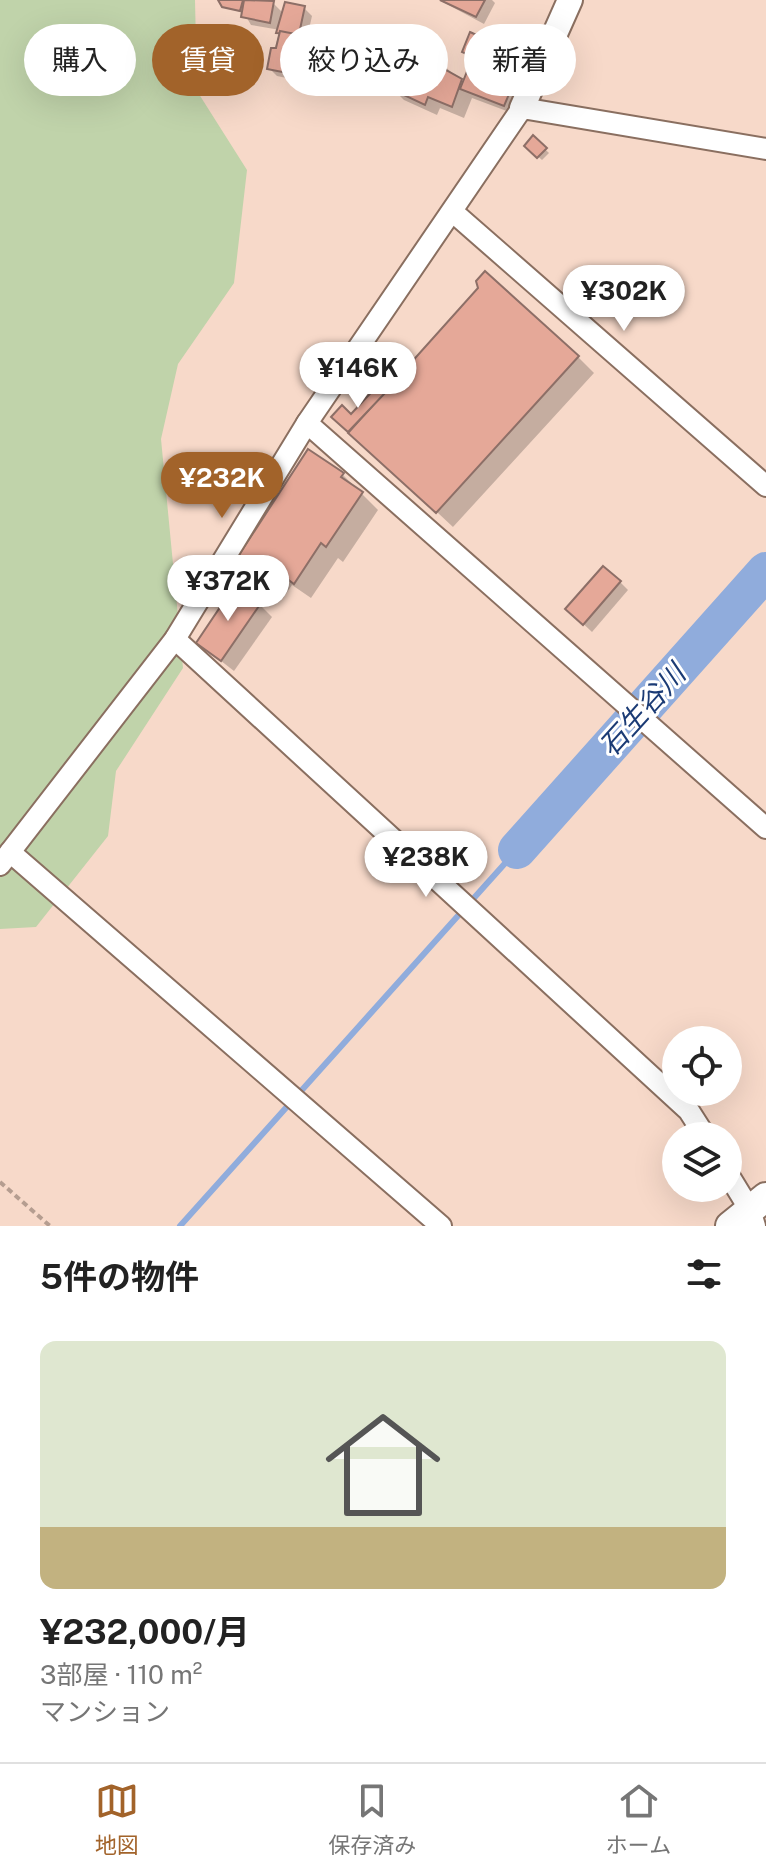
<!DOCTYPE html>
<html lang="ja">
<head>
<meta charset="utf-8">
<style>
  body { margin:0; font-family:"Public Sans","Noto Sans JP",sans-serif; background:#f6f6f6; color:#222; height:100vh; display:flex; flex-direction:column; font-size:30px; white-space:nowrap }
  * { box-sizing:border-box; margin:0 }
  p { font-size:26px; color:#767676 }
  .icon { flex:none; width:44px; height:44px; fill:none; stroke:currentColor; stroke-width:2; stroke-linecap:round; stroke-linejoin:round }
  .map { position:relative; height:1226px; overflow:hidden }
  .sheet { display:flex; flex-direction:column; background:#fff; flex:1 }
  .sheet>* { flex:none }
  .top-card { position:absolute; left:24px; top:24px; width:718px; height:72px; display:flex; gap:16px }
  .buttons { position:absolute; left:662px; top:1026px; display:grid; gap:16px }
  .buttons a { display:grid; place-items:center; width:80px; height:80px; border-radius:50%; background:#fff; box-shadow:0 8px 32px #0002; font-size:40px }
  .price { position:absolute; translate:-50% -68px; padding:0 18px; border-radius:28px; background:#fff; color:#222; font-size:26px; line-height:52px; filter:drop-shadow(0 2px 4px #0008) }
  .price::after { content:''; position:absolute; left:50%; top:48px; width:24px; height:18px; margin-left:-12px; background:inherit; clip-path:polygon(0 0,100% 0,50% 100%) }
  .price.on { background:#a2632a; color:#fff }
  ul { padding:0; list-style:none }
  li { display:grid; align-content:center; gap:16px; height:424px; padding:0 40px }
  li span { display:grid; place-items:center; height:248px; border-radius:16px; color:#555 }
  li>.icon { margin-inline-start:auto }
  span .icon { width:144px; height:144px; fill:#fffc; stroke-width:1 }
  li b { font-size:34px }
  h2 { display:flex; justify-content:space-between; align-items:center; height:96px; padding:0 40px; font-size:34px }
  .tag { padding:0 28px; border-radius:36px; background:#fff; box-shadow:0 8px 32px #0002; font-size:28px; line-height:72px }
  .tag.on { background:#a2632a; color:#fff }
  .menu { display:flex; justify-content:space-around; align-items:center; height:112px; border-top:2px solid #e0e0e0; background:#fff; font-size:22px; color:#767676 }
  .menu a { display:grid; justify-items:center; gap:4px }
  .menu .on { color:#a2632a }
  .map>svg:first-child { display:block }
  .green { fill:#c0d3aa }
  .shadow { fill:#0003 }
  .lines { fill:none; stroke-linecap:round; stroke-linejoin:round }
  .stream { stroke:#90acdc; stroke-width:6 }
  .river { stroke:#90acdc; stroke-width:38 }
  .building { fill:#e5a898; stroke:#8d6f67; stroke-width:2 }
  .minor-casing { stroke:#8a6f60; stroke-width:24 }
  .tertiary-casing { stroke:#8a6f60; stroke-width:28 }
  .secondary-casing { stroke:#8a6f60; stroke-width:32 }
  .path { stroke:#b59d90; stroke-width:4; stroke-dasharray:6 4; stroke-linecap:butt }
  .minor { stroke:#fff; stroke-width:20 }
  .tertiary { stroke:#fff; stroke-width:24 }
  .secondary { stroke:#fff; stroke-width:28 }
  .labels { text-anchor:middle; stroke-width:6; stroke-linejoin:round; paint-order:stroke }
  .water-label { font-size:28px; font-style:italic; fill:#1b3b75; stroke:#fff }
</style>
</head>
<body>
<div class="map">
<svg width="766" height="1226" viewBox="0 0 766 1226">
  <rect width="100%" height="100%" fill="#f7d9c9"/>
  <!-- green -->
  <path class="green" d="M0,0H195L197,91L247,170L234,283L178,364L161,439L183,668L116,771L108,836L36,927L0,929Z"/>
  <!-- shadow -->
  <g class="shadow">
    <path d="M220,0L273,3L284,14L304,8L312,16L307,38L323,48L315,84L277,76L269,68L280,30L251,25L244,13L223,7Z"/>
    <path d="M439,0H492L495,3L484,24Z"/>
    <path d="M501,49L509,57L502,73L472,59L464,51Z"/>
    <path d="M420,53L440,62L464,84L511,88L519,96L512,113L472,98L464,118L440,108L437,115L404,100L392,88L401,63L389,54Z"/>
    <path d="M383,62L387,66L384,72L367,63Z"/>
    <path d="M533,138L549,153L542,160L526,146Z"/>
    <path d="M578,357L594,373L453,527L334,416L351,417L386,394Z"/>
    <path d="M342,474L378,510L343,562L338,558L311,598L292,585L283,598L275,593L269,601L242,578L247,570L238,561Z"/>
    <path d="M620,582L628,590L592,632L576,617Z"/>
    <path d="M259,604L272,617L234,671L198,643Z"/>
  </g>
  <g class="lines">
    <!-- stream -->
    <path class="stream" d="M180,1226L517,850"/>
    <!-- river -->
    <path class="river" d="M517,850L766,571"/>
  </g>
  <!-- building -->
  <g class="building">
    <path d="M218,0H243L240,11L222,7Z"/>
    <path d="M244,0L274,1L270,23L241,17Z"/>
    <path d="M440,0H485L476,17Z"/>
    <path d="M285,2L305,6L299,34L276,33Z"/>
    <path d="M280,31L316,38L308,77L267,69L271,48H276Z"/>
    <path d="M470,32L503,47L494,66L462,52Z"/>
    <path d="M391,41L421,51L416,69L391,59L387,54Z"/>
    <path d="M368,54L384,60L380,70L365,64Z"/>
    <path d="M422,54L441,61L439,66L462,79L452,107L428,97L425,105L389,88L398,63L416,70Z"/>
    <path d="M468,69L512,87L504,106L460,89Z"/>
    <path d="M533,135L547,148L537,158L524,146Z"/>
    <path d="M485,271L579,356L436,513L348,433L478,288L476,281Z"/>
    <path d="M379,384L386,392L348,432L331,417L342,405L351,414Z"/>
    <path d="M308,449L344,473L341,477L363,492L326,547L321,543L294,584L275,570L266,584L258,578L252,587L239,578L246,568L235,561Z"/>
    <path d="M603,566L621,581L583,625L565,609Z"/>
    <path d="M235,585L261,603L221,661L196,643Z"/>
  </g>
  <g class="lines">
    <!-- minor casing -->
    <g class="minor-casing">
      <g id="minor">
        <path d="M453,212L766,486"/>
        <path d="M307,423L766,828"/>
        <path d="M175,639L689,1111L705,1136"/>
        <path d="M10,852L441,1226"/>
        <path d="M0,865L175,639L307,423L522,108L766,149"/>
        <path d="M728,1174L750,1210L755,1226"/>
      </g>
    </g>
    <!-- tertiary casing -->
    <g class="tertiary-casing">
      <path id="tertiary" d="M522,108L570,0"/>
    </g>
    <!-- secondary casing -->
    <g class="secondary-casing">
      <path id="secondary" d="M730,1226L766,1197"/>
    </g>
    <!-- path -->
    <path class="path" d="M0,1182L50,1226"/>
    <!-- minor -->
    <use href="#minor" class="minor"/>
    <!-- tertiary -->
    <use href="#tertiary" class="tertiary"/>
    <!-- secondary -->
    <use href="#secondary" class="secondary"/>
  </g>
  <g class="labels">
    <!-- water labels -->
    <g class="water-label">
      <text transform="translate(642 710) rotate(-48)" y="10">石生谷川</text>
    </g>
  </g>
</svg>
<div class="buttons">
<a><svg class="icon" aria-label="locate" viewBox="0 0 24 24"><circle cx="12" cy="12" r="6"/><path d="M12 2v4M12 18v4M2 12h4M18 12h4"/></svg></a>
<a><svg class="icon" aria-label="layers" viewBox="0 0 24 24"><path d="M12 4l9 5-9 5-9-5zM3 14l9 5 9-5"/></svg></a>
</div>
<b class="price" style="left:624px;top:333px">¥302K</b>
<b class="price" style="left:358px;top:410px">¥146K</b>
<b class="price on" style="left:222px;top:520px">¥232K</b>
<b class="price" style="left:228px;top:623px">¥372K</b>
<b class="price" style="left:426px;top:899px">¥238K</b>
<div class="top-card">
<a class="tag">購入</a>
<a class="tag on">賃貸</a>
<a class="tag">絞り込み</a>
<a class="tag">新着</a>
</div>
</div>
<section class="sheet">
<h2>5件の物件<svg class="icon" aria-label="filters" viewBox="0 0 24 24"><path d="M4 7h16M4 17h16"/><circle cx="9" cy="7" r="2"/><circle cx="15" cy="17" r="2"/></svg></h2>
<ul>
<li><span style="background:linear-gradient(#dfe7d0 75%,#c2b280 0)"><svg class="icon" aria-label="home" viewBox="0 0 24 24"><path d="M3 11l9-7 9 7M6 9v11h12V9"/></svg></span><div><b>¥232,000/月</b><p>3部屋 · 110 m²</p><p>マンション</p></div></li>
</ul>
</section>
<nav class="menu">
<a class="on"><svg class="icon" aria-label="map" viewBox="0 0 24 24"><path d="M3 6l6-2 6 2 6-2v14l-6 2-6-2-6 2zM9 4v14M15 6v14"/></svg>地図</a>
<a><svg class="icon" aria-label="saved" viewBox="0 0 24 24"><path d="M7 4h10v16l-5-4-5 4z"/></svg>保存済み</a>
<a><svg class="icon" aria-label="home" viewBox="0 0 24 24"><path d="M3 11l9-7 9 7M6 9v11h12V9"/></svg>ホーム</a>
</nav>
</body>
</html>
